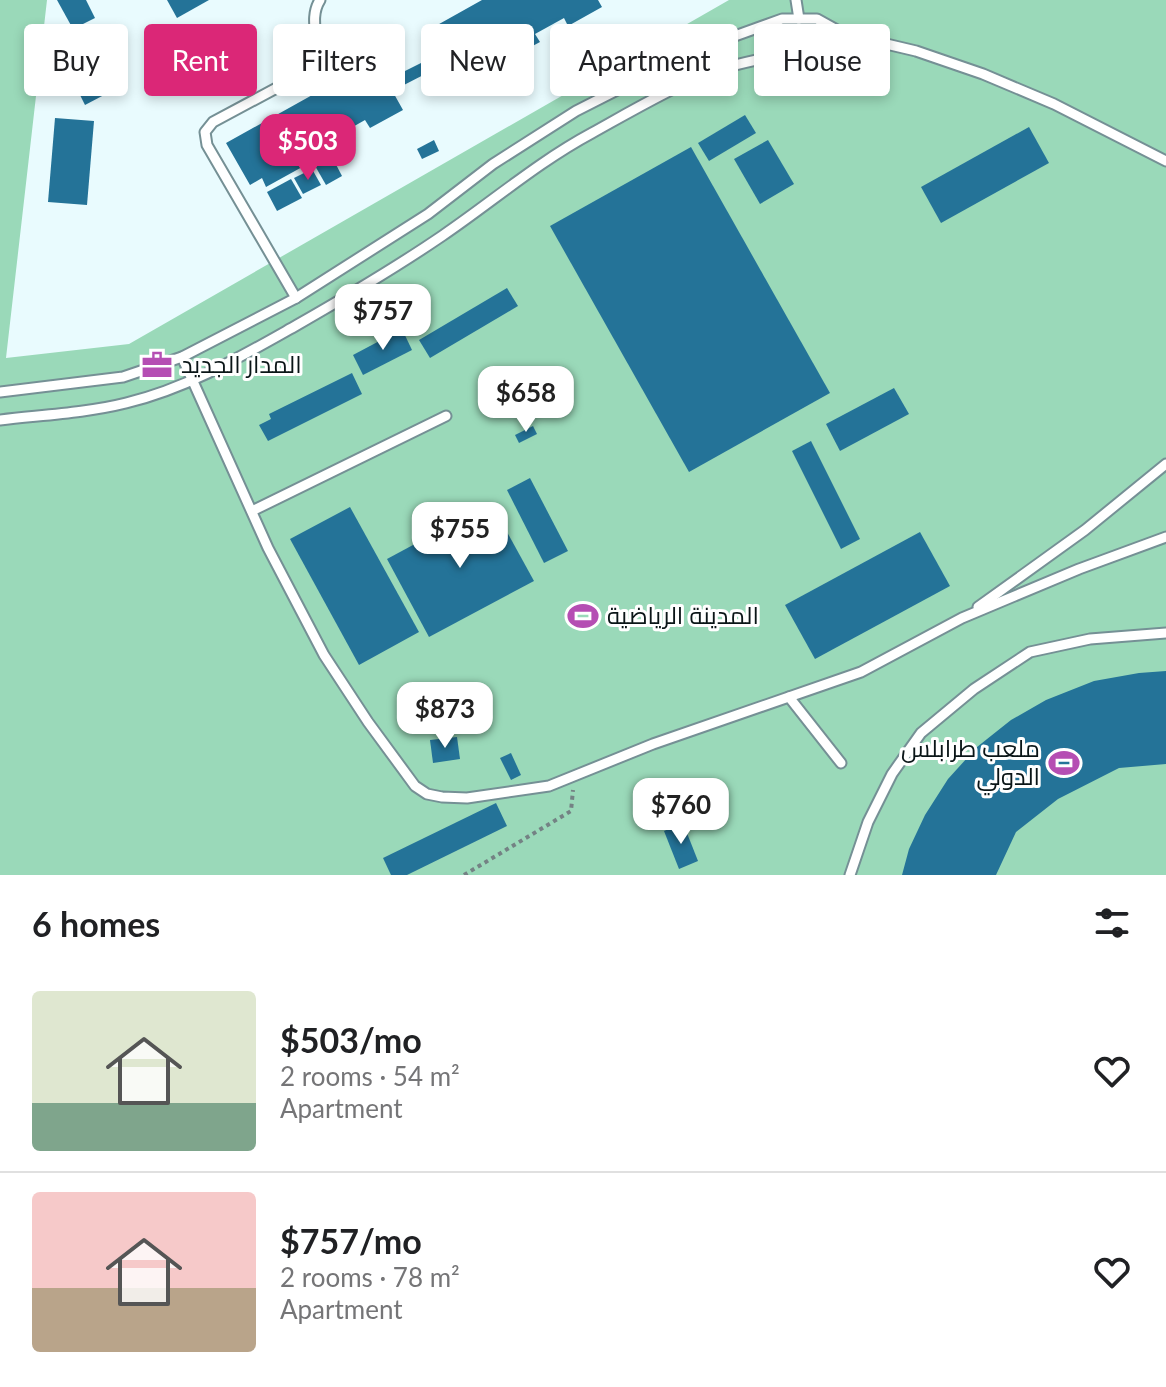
<!DOCTYPE html>
<html lang="en">
<head>
<meta charset="utf-8">
<style>
  body { margin:0; font-family:Lato,Cairo,sans-serif; background:#f6f6f6; color:#202124; height:100vh; display:flex; flex-direction:column; font-size:30px; white-space:nowrap }
  * { box-sizing:border-box; margin:0 }
  p { font-size:26px; color:#757577 }
  .icon { flex:none; width:44px; height:44px; fill:none; stroke:currentColor; stroke-width:2; stroke-linecap:round; stroke-linejoin:round }
  .map { position:relative; height:875px; overflow:hidden }
  .drawer { display:flex; flex-direction:column; background:#fff; flex:1 }
  .drawer>* { flex:none }
  .guide { position:absolute; left:24px; top:24px; width:1118px; height:72px; display:flex; gap:16px }
  .price { position:absolute; translate:-50% -68px; padding:0 18px; border-radius:16px; background:#fff; color:#222; font-size:26px; line-height:52px; filter:drop-shadow(0 2px 4px #0008) }
  .price::after { content:''; position:absolute; left:50%; top:48px; width:24px; height:18px; margin-left:-12px; background:inherit; clip-path:polygon(0 0,100% 0,50% 100%) }
  .price.active { background:#db2777; color:#fff }
  ul { padding:0; list-style:none }
  li { display:flex; align-items:center; gap:24px; height:200px; padding:0 32px }
  li+li { border-top:2px solid #e0e0e0 }
  li span { display:grid; place-items:center; flex:none; width:224px; height:160px; border-radius:8px; color:#555 }
  li>.icon { margin-inline-start:auto }
  span .icon { width:96px; height:96px; fill:#fffc; stroke-width:1 }
  li b { font-size:34px }
  h2 { display:flex; justify-content:space-between; align-items:center; height:96px; padding:0 32px; font-size:34px }
  .pill { padding:0 28px; border-radius:8px; background:#fff; box-shadow:0 4px 12px #0003; font-size:28px; line-height:72px }
  .pill.active { background:#db2777; color:#fff }
  .map>svg:first-child { display:block }
  .green { fill:#9ad9b9 }
  .building { fill:#247398 }
  .lines { fill:none; stroke-linecap:round; stroke-linejoin:round }
  .lane-casing { stroke:#759095; stroke-width:13 }
  .path { stroke:#748284; stroke-width:4; stroke-dasharray:4 4; stroke-linecap:butt }
  .lane { stroke:#fff; stroke-width:9 }
  .labels { text-anchor:middle; stroke-width:6; stroke-linejoin:round; paint-order:stroke }
  .poi-label { font-size:24px; fill:#0a1517; stroke:#fff; text-anchor:start }
</style>
</head>
<body>
<div class="map">
<svg width="1166" height="875" viewBox="0 0 1166 875">
  <rect width="100%" height="100%" fill="#e9fbfe"/>
  <!-- green -->
  <path class="green" d="M0,0H47L6,358L129,344L729,0H1166V875H0Z"/>
  <!-- building -->
  <g class="building">
    <path d="M57,0H86L95,18L73,29Z"/>
    <path d="M167,0H209L177,18Z"/>
    <path d="M482,0H598L602,7L568,26L564,18L535,34L540,42L527,49L523,41L509,48L513,55L463,83L432,28Z"/>
    <path d="M91,24L94,29L77,38L74,33Z"/>
    <path d="M99,28L110,50L67,72L56,50Z"/>
    <path d="M429,59L435,69L402,86L397,75Z"/>
    <path d="M375,60L403,110L370,128L365,120L335,137L340,146L266,187L262,178L250,185L226,143Z"/>
    <path d="M113,61L125,84L85,105L73,81Z"/>
    <path d="M745,115L756,133L709,161L698,143Z"/>
    <path d="M55,118L94,121L87,205L48,202Z"/>
    <path d="M1029,127L1049,163L941,223L921,187Z"/>
    <path d="M434,140L439,151L422,159L417,149Z"/>
    <path d="M768,140L794,184L760,204L734,159Z"/>
    <path d="M691,147L830,393L689,472L550,226Z"/>
    <path d="M331,155L342,176L326,185L314,164Z"/>
    <path d="M312,169L321,185L303,194L294,178Z"/>
    <path d="M291,179L302,198L277,211L267,192Z"/>
    <path d="M507,288L518,306L430,358L419,340Z"/>
    <path d="M402,329L412,350L363,375L353,355Z"/>
    <path d="M352,373L362,394L268,441L259,425L271,419L269,414Z"/>
    <path d="M894,388L909,414L840,451L826,424Z"/>
    <path d="M533,426L537,434L519,443L515,435Z"/>
    <path d="M811,441L860,539L841,549L792,451Z"/>
    <path d="M530,478L568,551L544,563L507,490Z"/>
    <path d="M491,503L534,581L429,637L387,559Z"/>
    <path d="M350,507L419,632L359,665L290,539Z"/>
    <path d="M920,532L950,586L815,659L785,605Z"/>
    <path d="M1166,671V764L1119,768L1058,799L1016,832L996,875H902L909,849L925,815L948,779L977,747L1011,720L1046,700L1094,681L1139,673Z"/>
    <path d="M457,737L460,759L433,763L430,740Z"/>
    <path d="M511,753L521,775L511,780L500,758Z"/>
    <path d="M496,803L507,826L407,875H391L383,858Z"/>
    <path d="M683,823L698,861L679,869L664,831Z"/>
  </g>
  <g class="lines">
    <!-- lane casing -->
    <g class="lane-casing">
      <g id="lane">
        <path d="M796,0L799,19"/>
        <path d="M296,298L207,145L205,132L213,122L312,69C325,47 306,22 320,0"/>
        <path d="M182,357L268,548L324,655L368,722L415,786L427,794L442,797L467,798L549,786L653,744L861,672L962,618L1079,569L1166,537"/>
        <path d="M0,392L123,377L182,357L296,298L428,214L493,164L576,111L696,50L782,19H817L844,34L916,51L983,74L1054,104L1166,161"/>
        <path d="M0,420C42,415 86,413 126,403C188,388 242,356 297,325C346,297 395,268 442,236C492,202 538,162 592,133C628,113 667,90 705,74C751,57 801,56 844,34"/>
        <path d="M252,511L446,416"/>
        <path d="M978,607L1085,530L1166,464"/>
        <path d="M789,697L841,763"/>
        <path d="M850,875L868,822L892,774L921,733L974,689L1030,652L1090,639L1166,633"/>
      </g>
    </g>
    <!-- path -->
    <path class="path" d="M464,875L571,811L573,790"/>
    <!-- lane -->
    <use href="#lane" class="lane"/>
  </g>
  <!-- icons -->
  <defs>
    <g id="office-bare" transform="scale(2.4)"><path d="M-6-3h4V-5.5h4V-3h4V5H-6ZM-1-4.5V-3h2v-1.5ZM-6 0V1H6V0Z" fill="#b54eb3" stroke="#fff" stroke-width="2.5" paint-order="stroke"/></g>
    <g id="stadium-bare" transform="scale(2.4)"><path d="M0-5a6.5 5 0 1 0 0 10a6.5 5 0 1 0 0-10ZM-3.5-1.8h7v3.6h-7Z" fill="#b54eb3" stroke="#fff" stroke-width="2.5" paint-order="stroke"/></g>
  </defs>
  <g fill-rule="evenodd">
    <use href="#office-bare" x="157" y="365"/>
    <use href="#stadium-bare" x="583" y="616"/>
    <use href="#stadium-bare" x="1064" y="763"/>
  </g>
  <g class="labels">
    <!-- poi labels -->
    <g class="poi-label">
      <text x="181" y="373">المدار الجديد</text>
      <text x="607" y="624">المدينة الرياضية</text>
      <text x="1040" y="757" text-anchor="end">ملعب طرابلس<tspan x="1040" dy="28">الدولي</tspan></text>
    </g>
  </g>
</svg>
<b class="price active" style="left:308px;top:182px">$503</b>
<b class="price" style="left:383px;top:352px">$757</b>
<b class="price" style="left:526px;top:434px">$658</b>
<b class="price" style="left:460px;top:570px">$755</b>
<b class="price" style="left:445px;top:750px">$873</b>
<b class="price" style="left:681px;top:846px">$760</b>
<div class="guide">
<a class="pill">Buy</a>
<a class="pill active">Rent</a>
<a class="pill">Filters</a>
<a class="pill">New</a>
<a class="pill">Apartment</a>
<a class="pill">House</a>
</div>
</div>
<section class="drawer">
<h2>6 homes<svg class="icon" aria-label="filters" viewBox="0 0 24 24"><path d="M4 7h16M4 17h16"/><circle cx="9" cy="7" r="2"/><circle cx="15" cy="17" r="2"/></svg></h2>
<ul>
<li><span style="background:linear-gradient(#dfe7d0 70%,#7fa58c 0)"><svg class="icon" aria-label="home" viewBox="0 0 24 24"><path d="M3 11l9-7 9 7M6 9v11h12V9"/></svg></span><div><b>$503/mo</b><p>2 rooms · 54 m²</p><p>Apartment</p></div><svg class="icon" aria-label="heart" viewBox="0 0 24 24"><path d="M12 20l-8-8c-3-5 5-10 8-4 3-6 11-1 8 4z"/></svg></li>
<li><span style="background:linear-gradient(#f6c9c9 60%,#b9a48a 0)"><svg class="icon" aria-label="home" viewBox="0 0 24 24"><path d="M3 11l9-7 9 7M6 9v11h12V9"/></svg></span><div><b>$757/mo</b><p>2 rooms · 78 m²</p><p>Apartment</p></div><svg class="icon" aria-label="heart" viewBox="0 0 24 24"><path d="M12 20l-8-8c-3-5 5-10 8-4 3-6 11-1 8 4z"/></svg></li>
</ul>
</section>
</body>
</html>
